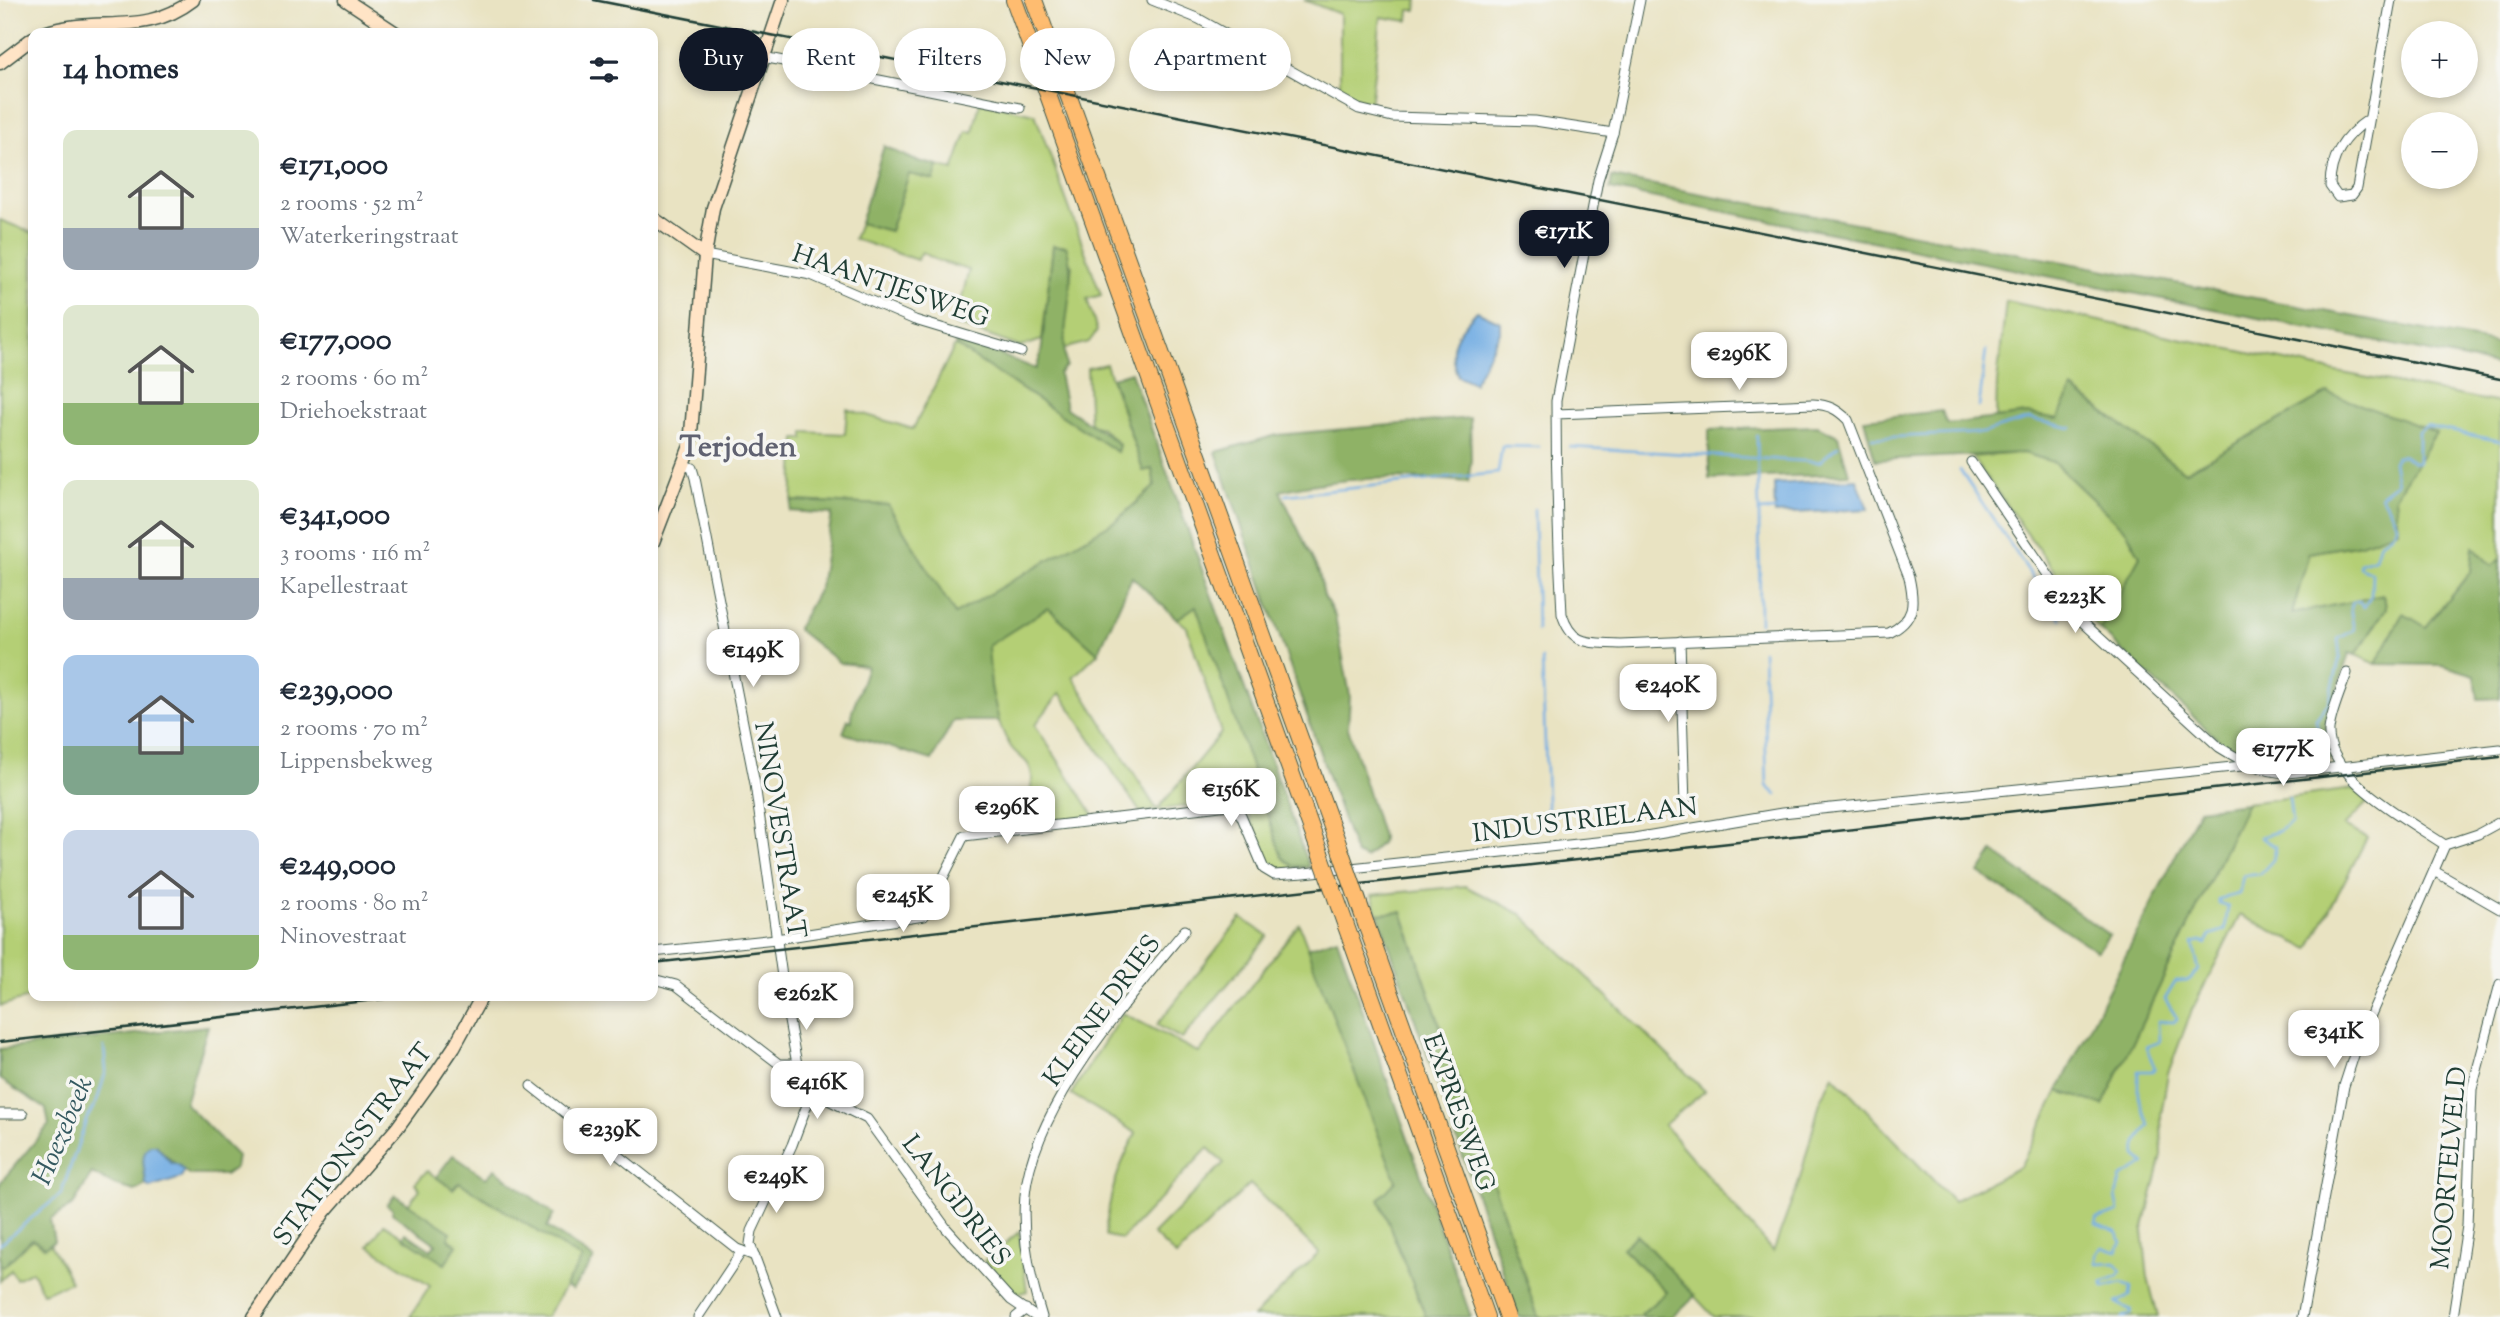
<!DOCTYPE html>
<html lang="en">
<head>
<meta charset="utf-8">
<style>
  body { margin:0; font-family:"Sorts Mill Goudy",serif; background:#f6f6f7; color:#1f2937; height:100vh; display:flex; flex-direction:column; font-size:26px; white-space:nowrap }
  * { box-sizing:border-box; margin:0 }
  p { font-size:23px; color:#747a83 }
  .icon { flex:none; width:38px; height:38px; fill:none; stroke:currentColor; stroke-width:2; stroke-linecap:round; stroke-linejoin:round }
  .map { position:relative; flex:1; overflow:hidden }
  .details { position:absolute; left:28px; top:28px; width:630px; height:973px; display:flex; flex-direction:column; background:#fff; border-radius:14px; box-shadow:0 4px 10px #0003 }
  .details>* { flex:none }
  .top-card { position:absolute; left:679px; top:28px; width:665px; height:63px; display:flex; gap:14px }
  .tools { position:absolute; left:2401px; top:21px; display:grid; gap:14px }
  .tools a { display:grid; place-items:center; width:77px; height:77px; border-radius:50%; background:#fff; box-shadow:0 4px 10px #0003; font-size:35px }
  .price { position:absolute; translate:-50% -60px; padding:0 16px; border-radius:14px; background:#fff; color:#222; font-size:23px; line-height:46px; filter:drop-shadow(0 2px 4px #0008) }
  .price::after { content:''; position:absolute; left:50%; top:42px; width:21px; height:16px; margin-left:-10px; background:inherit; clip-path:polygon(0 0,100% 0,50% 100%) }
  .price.current { background:#111827; color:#fff }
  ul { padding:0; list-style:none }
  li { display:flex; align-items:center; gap:21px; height:175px; padding:0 35px }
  li span { display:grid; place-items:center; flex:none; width:196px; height:140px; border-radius:14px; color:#555 }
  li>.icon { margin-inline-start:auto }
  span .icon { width:84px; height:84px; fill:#fffc; stroke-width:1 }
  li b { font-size:30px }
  h2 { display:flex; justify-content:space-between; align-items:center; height:84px; padding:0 35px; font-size:30px }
  .pill { padding:0 24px; border-radius:32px; background:#fff; box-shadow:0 4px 10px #0003; font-size:24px; line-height:63px }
  .pill.current { background:#111827; color:#fff }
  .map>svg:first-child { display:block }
  .green { fill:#b4cf75; stroke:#6a8654; stroke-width:2 }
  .forest { fill:#8fb266; stroke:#57784d; stroke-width:2 }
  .water { fill:#73ade3; stroke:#49758c; stroke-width:2 }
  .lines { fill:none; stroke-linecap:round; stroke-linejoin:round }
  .stream { stroke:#73ade3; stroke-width:2.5 }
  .street-casing { stroke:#3d5649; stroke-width:11 }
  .secondary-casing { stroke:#3d5649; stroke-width:15 }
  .highway-casing { stroke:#3d5649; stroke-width:18 }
  .street { stroke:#fff; stroke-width:9 }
  .secondary { stroke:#ffe4c6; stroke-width:12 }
  .highway { stroke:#febc70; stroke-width:16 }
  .rail { stroke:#1f3d34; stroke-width:2.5 }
  .highway-bridge-casing { stroke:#3d5649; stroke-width:18; stroke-linecap:butt }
  .highway-bridge { stroke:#febc70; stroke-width:16 }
  .labels { text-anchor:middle; stroke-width:7; stroke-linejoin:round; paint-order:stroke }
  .street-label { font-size:26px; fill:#1f3d34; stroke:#f6f6f2 }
  .water-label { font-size:28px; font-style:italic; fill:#345960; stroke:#f6f6f2 }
  .quarter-label { font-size:30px; font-weight:bold; fill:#606271; stroke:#f6f6f2 }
</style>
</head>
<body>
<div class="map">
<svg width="2500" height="1317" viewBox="0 0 2500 1317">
  <rect width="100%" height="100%" fill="#f6f6f2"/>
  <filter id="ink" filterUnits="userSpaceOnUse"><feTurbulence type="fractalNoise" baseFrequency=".0143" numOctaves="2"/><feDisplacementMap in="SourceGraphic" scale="14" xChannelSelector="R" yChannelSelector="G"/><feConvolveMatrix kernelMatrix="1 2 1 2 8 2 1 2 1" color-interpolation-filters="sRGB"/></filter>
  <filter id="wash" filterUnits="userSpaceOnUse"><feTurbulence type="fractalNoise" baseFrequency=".00686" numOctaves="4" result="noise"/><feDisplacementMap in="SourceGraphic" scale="28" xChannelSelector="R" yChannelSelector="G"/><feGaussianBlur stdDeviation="1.57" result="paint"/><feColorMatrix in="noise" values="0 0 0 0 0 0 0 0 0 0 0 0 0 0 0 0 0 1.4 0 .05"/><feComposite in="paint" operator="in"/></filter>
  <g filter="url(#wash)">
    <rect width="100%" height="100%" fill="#e9e3c2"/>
    <!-- green -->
    <g class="green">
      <path d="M1304,0H1418L1416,10H1409L1408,21L1381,17L1370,105L1340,91V14Z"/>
      <path d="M980,102L1035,114L1101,295L1087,299L1097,331L1089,342L1063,349L1072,265L1053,246L1042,340L1020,347L955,324L969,270L938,261L922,252L917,260L854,239L860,223L890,231L909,173L933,180L938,166L953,170L967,131L973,132Z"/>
      <path d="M0,220L33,233L35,996L0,1006Z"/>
      <path d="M2006,301L2337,372L2500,403V559L2493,567L2473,548L2471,571L2426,628L2403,614L2376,664L2356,655L2386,608L2384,595L2292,614L2309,553L2361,544L2436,433L2328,393L2185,472L2073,389L2058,419L2027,414L1996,418L1997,383Z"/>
      <path d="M955,345L1117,452L1119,444L1102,428L1090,425L1087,368L1106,364L1143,470L1152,469L1155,486L1117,520L955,614L888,505L792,501L796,439H804V432L845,434L847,409L913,429Z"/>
      <path d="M2024,453L2053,462L2127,532L2140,556L2100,630L2081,608L1972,457Z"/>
      <path d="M1196,606L1293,866L1309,867C1235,880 1273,831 1237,801C1204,801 1172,809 1140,812L1060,693L1035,725L1095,817L1016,824C1022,810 1033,792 1032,777C1031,760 1019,758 1011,747C992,718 990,679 987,646L1048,608L1098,653L1073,677L1157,810L1221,733L1187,627L1177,619Z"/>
      <path d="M2353,789L2370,800L2344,826L2367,838L2309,949L2240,915L2192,1010L2168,1073L2161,1115L2162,1156L2143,1231L2148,1278L2158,1317H1714L1637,1235L1623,1249L1667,1292L1642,1313L1644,1317H1538L1402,912L1378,914L1372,895L1465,886L1521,914L1705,1091L1664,1125L1773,1252L1799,1182L1820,1102L1833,1075L1953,1201L2020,1167L2058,1091L2103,1104L2247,803Z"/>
      <path d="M1241,918L1268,936L1182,1039L1157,1025Z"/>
      <path d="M1299,924L1397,1182L1379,1199L1426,1317H1253L1319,1253L1250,1184L1176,1256L1153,1234L1224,1163L1208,1148L1122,1239L1105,1236C1109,1194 1117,1170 1136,1133L1071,1094L1123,1013L1199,1053Z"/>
      <path d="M427,1171L453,1189L459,1182L582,1259L546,1317H410L430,1286L369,1246L384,1224L445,1264L457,1245L448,1238L451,1232L408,1205L420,1189L415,1183Z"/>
      <path d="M1019,1232L1027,1291L1017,1294L984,1261Z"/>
      <path d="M32,1239L44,1247L50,1244L71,1282L43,1293L32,1271L16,1279L11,1270L0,1281V1264L3,1267Z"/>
    </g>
    <!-- forest -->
    <g class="forest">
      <path d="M884,146L914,160L938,166L934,180L909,174L890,231L860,223Z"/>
      <path d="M1612,177L2500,344V366L1610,189Z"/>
      <path d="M1053,246H1066C1079,285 1059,326 1066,366L1059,374L1066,408C1085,422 1102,428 1119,445L1117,452L955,345L957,338L1036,369L1041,354Z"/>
      <path d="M1131,372L1309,867L1293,866L1282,857L1196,606L1177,619L1132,577L1098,653L1048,608L988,646L991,687L999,721H953L932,760L843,733L848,720L852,721L851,715L867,666L840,663L797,629L820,587L832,514L790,511L792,501L888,505L955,614L1117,520L1155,486L1152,469L1143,471L1112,378Z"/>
      <path d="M2072,389L2185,472L2328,393L2436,432L2395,497L2398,530L2361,544L2309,553L2292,614L2384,595L2386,608L2356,655L2349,653L2330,714L2325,720L2330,758C2305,783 2251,762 2225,746L2100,630L2140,556L2127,532L2053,462L2024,453L1875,460L1864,419L1942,411L1947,424L2028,414L2058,419Z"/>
      <path d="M1470,418L1471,460L1468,482C1404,476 1342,476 1280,491L1319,573L1324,596L1335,616L1350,695L1348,728L1382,837L1381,843L1365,858L1355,854L1216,452L1277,435Z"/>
      <path d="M1817,426L1838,436L1849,474L1709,479V430Z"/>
      <path d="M2473,547L2492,566L2500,559V698L2478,699L2475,675L2442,665L2376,664L2403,613L2426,627L2471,571Z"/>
      <path d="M2247,803L2103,1105L2058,1091L2199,809Z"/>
      <path d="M1993,852L2109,935L2097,951L1979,873Z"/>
      <path d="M1402,912L1538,1317H1519L1378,914Z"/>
      <path d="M1337,938L1471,1317H1426L1379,1199L1396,1181L1307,948Z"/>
      <path d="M208,1026L185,1103L237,1156L235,1168L225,1175H190C177,1166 167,1158 156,1145L143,1160L146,1185L135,1191L114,1185L92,1173L74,1204L50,1220L54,1241L45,1247L32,1239L3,1267L0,1264V1183L49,1125L46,1109L0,1079V1049Z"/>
      <path d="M453,1155L486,1178L495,1169L554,1214L547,1227L594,1259L572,1290L565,1286L582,1259L459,1182L453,1189L436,1177Z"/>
      <path d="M395,1195L451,1232L448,1238L457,1245L445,1264L403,1237L406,1233L431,1250L436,1244L392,1213L393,1209L387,1205Z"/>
      <path d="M1637,1235L1695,1296L1672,1317H1644L1641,1314L1667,1292L1622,1248Z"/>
    </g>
    <!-- water -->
    <g class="water">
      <path d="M1477,311L1500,322V332L1474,383L1458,376C1445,346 1457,333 1477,311Z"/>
      <path d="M1857,479L1868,509L1775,514L1774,484Z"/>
      <path d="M150,1145H156L171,1163L179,1165L184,1171L181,1178L150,1188L146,1185C146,1171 138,1155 150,1145Z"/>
    </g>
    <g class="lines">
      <!-- stream -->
      <g class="stream">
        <path d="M158,31V33"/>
        <path d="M1979,407L1986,350"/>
        <path d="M1757,436L1759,510"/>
        <path d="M1872,438L1982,433L2029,419L2072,428"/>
        <path d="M1570,447L1819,462L1838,446"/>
        <path d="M1960,470L2061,619"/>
        <path d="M1286,495L1498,473L1502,446L1539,447"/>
        <path d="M1534,509L1537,630"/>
        <path d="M1760,623L1759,511L1775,510"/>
        <path d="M1763,651L1767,786L1777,795"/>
        <path d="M1542,659L1548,827"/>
        <path d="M2287,768L2292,762L2312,761L2322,754L2316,719L2329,702L2340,657L2338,639L2354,630L2350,608L2352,602L2359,601L2364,607L2371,596L2372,573L2359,567L2360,563L2375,558L2380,542C2411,527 2389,514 2381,495L2397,483L2393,462L2396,457L2403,455L2413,462H2418V431L2426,426L2500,441"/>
        <path d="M0,1244L61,1194L87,1118L97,1101L106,1071L104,1047"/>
        <path d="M2123,1317L2131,1314V1310L2116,1303L2130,1296L2131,1287L2122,1282L2104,1287L2102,1282L2117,1276L2121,1271L2115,1263L2097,1264V1253L2102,1247L2117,1252L2122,1242L2116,1232L2096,1224V1219L2119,1212L2116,1195L2121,1177L2145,1164L2136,1156C2134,1139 2141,1138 2149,1125L2138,1095V1071H2152L2155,1068L2146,1047L2159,1042L2158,1021L2173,1022L2177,1018L2165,999L2176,981L2189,980L2199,970L2193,943L2201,941L2206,944L2210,935L2225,930L2228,906L2219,903V899L2239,894L2243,876L2260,874L2273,860L2276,847L2260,837L2279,831L2292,822L2289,798"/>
      </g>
    </g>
  </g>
  <g filter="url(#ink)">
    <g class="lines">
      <!-- street casing -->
      <g class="street-casing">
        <g id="street">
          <path d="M1152,0L1199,19L1359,109L1392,117L1535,121L1613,133"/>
          <path d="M763,57L1020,108"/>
          <path d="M2369,119C2345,135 2330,156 2330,186L2338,197L2352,195L2357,188L2391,0"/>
          <path d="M705,255L811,275L915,320L1021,352"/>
          <path d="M1556,414L1813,404C1829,405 1837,409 1848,420L1909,577C1915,604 1915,620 1889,633L1620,644C1590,642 1572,647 1562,614C1558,543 1556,472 1556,401L1598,180L1613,133L1640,0"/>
          <path d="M1971,462L2076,616L2219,747C2240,760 2261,772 2287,773L2500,749"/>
          <path d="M685,465L692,468L695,478L755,784L786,1005L797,1064L808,1090L807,1105L792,1145L752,1231L750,1244L777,1317"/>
          <path d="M1680,641L1685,805"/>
          <path d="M2347,673C2341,690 2331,712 2329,730C2326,778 2410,821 2445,845"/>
          <path d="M2434,871L2500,909"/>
          <path d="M653,952L776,939L924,916L964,836L1229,805L1241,815L1264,869L1274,875L1304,873L1634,838L1782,813L2252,765"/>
          <path d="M653,979L676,985L779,1064H797"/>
          <path d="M531,1086L737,1249L755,1256"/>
          <path d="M808,1090L867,1119L946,1228L1011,1300L1036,1317"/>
          <path d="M0,1114H23"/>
          <path d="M698,1317L742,1251"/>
          <path d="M1016,1317L1026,1309"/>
          <path d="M1042,1317C1029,1275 1019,1225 1027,1181C1043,1096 1130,996 1185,930"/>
          <path d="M2302,1317L2344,1086L2356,1049L2445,845L2478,834L2500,822"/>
          <path d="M2453,1317L2467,1226L2472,1089L2500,984"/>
        </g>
      </g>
      <!-- secondary casing -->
      <g class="secondary-casing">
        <g id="secondary">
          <path d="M346,0L396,33"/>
          <path d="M44,33C97,15 144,38 193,0"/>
          <path d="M0,63L33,38"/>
          <path d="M653,218L705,255"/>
          <path d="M653,542L690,446L705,255L713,208L783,0"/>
          <path d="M254,1317L325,1211L397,1128L431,1081L454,1047L482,996"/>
        </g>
      </g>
      <!-- highway casing -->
      <g class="highway-casing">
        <g id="highway">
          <path d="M1014,0L1320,853"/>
          <path d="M1034,0L1341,852"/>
          <path d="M1366,924L1507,1317"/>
          <path d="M1346,926L1486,1317"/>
        </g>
      </g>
      <!-- street -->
      <use href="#street" class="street"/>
      <!-- secondary -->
      <use href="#secondary" class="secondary"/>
      <!-- highway -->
      <use href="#highway" class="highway"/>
      <!-- rail -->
      <g class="rail">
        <path d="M594,0L2500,379"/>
        <path d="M653,963L2500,757"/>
        <path d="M0,1042L410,996"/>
      </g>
      <!-- highway-bridge casing -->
      <g class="highway-bridge-casing">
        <g id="highway-bridge">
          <path d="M1341,852L1366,924"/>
          <path d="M1320,853L1346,926"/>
        </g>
      </g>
      <!-- highway-bridge -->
      <use href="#highway-bridge" class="highway-bridge"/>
    </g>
  </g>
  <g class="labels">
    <!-- street labels -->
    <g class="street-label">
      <text transform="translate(891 285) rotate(19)" y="9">HAANTJESWEG</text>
      <text transform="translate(1585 819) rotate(-7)" y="9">INDUSTRIELAAN</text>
      <text transform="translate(781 830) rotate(81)" y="9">NINOVESTRAAT</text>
      <text transform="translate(1101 1010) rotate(-54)" y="9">KLEINE DRIES</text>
      <text transform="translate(1460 1112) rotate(70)" y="9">EXPRESWEG</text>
      <text transform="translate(352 1144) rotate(-53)" y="9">STATIONSSTRAAT</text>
      <text transform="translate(2448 1168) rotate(-85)" y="9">MOORTELVELD</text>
      <text transform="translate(957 1200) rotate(52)" y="9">LANGDRIES</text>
    </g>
    <!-- water labels -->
    <g class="water-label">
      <text transform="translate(61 1130) rotate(-67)" y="10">Hoezebeek</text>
    </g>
    <!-- quarter labels -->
    <g class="quarter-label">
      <text x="738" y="456">Terjoden</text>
    </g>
  </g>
</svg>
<div class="tools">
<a>+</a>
<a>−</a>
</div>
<b class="price current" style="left:1564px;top:270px">€171K</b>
<b class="price" style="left:1739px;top:392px">€296K</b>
<b class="price" style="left:2075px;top:635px">€223K</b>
<b class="price" style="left:753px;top:689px">€149K</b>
<b class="price" style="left:1668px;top:724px">€240K</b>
<b class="price" style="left:2283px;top:788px">€177K</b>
<b class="price" style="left:1231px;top:828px">€156K</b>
<b class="price" style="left:1007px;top:846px">€296K</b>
<b class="price" style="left:903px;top:934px">€245K</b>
<b class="price" style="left:806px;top:1032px">€262K</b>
<b class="price" style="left:2334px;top:1070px">€341K</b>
<b class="price" style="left:817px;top:1121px">€416K</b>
<b class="price" style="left:610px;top:1168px">€239K</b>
<b class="price" style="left:776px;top:1215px">€249K</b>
<div class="top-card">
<a class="pill current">Buy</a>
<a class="pill">Rent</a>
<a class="pill">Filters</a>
<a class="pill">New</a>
<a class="pill">Apartment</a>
</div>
<section class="details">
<h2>14 homes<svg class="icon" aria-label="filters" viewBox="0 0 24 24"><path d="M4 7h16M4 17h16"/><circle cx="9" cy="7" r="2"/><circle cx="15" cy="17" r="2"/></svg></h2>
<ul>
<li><span style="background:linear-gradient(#dfe7d0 70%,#9aa5b1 0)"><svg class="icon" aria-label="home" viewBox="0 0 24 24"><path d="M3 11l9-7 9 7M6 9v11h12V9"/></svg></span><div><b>€171,000</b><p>2 rooms · 52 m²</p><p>Waterkeringstraat</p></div></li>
<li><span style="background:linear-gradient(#dfe7d0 70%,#8fb573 0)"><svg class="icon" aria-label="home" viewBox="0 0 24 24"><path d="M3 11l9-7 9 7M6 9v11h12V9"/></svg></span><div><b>€177,000</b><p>2 rooms · 60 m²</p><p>Driehoekstraat</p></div></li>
<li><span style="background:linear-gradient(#dfe7d0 70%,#9aa5b1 0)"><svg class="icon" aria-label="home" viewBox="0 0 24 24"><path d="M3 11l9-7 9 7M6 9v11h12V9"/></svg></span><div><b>€341,000</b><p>3 rooms · 116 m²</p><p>Kapellestraat</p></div></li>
<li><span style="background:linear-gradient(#a9c7e8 65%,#7fa58c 0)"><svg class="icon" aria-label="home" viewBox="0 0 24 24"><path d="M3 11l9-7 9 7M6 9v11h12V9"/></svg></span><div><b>€239,000</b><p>2 rooms · 70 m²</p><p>Lippensbekweg</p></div></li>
<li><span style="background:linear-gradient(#c9d6e8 75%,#8fb573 0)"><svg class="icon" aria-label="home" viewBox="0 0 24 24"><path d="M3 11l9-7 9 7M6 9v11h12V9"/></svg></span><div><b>€249,000</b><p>2 rooms · 80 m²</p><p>Ninovestraat</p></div></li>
</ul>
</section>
</div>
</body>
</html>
